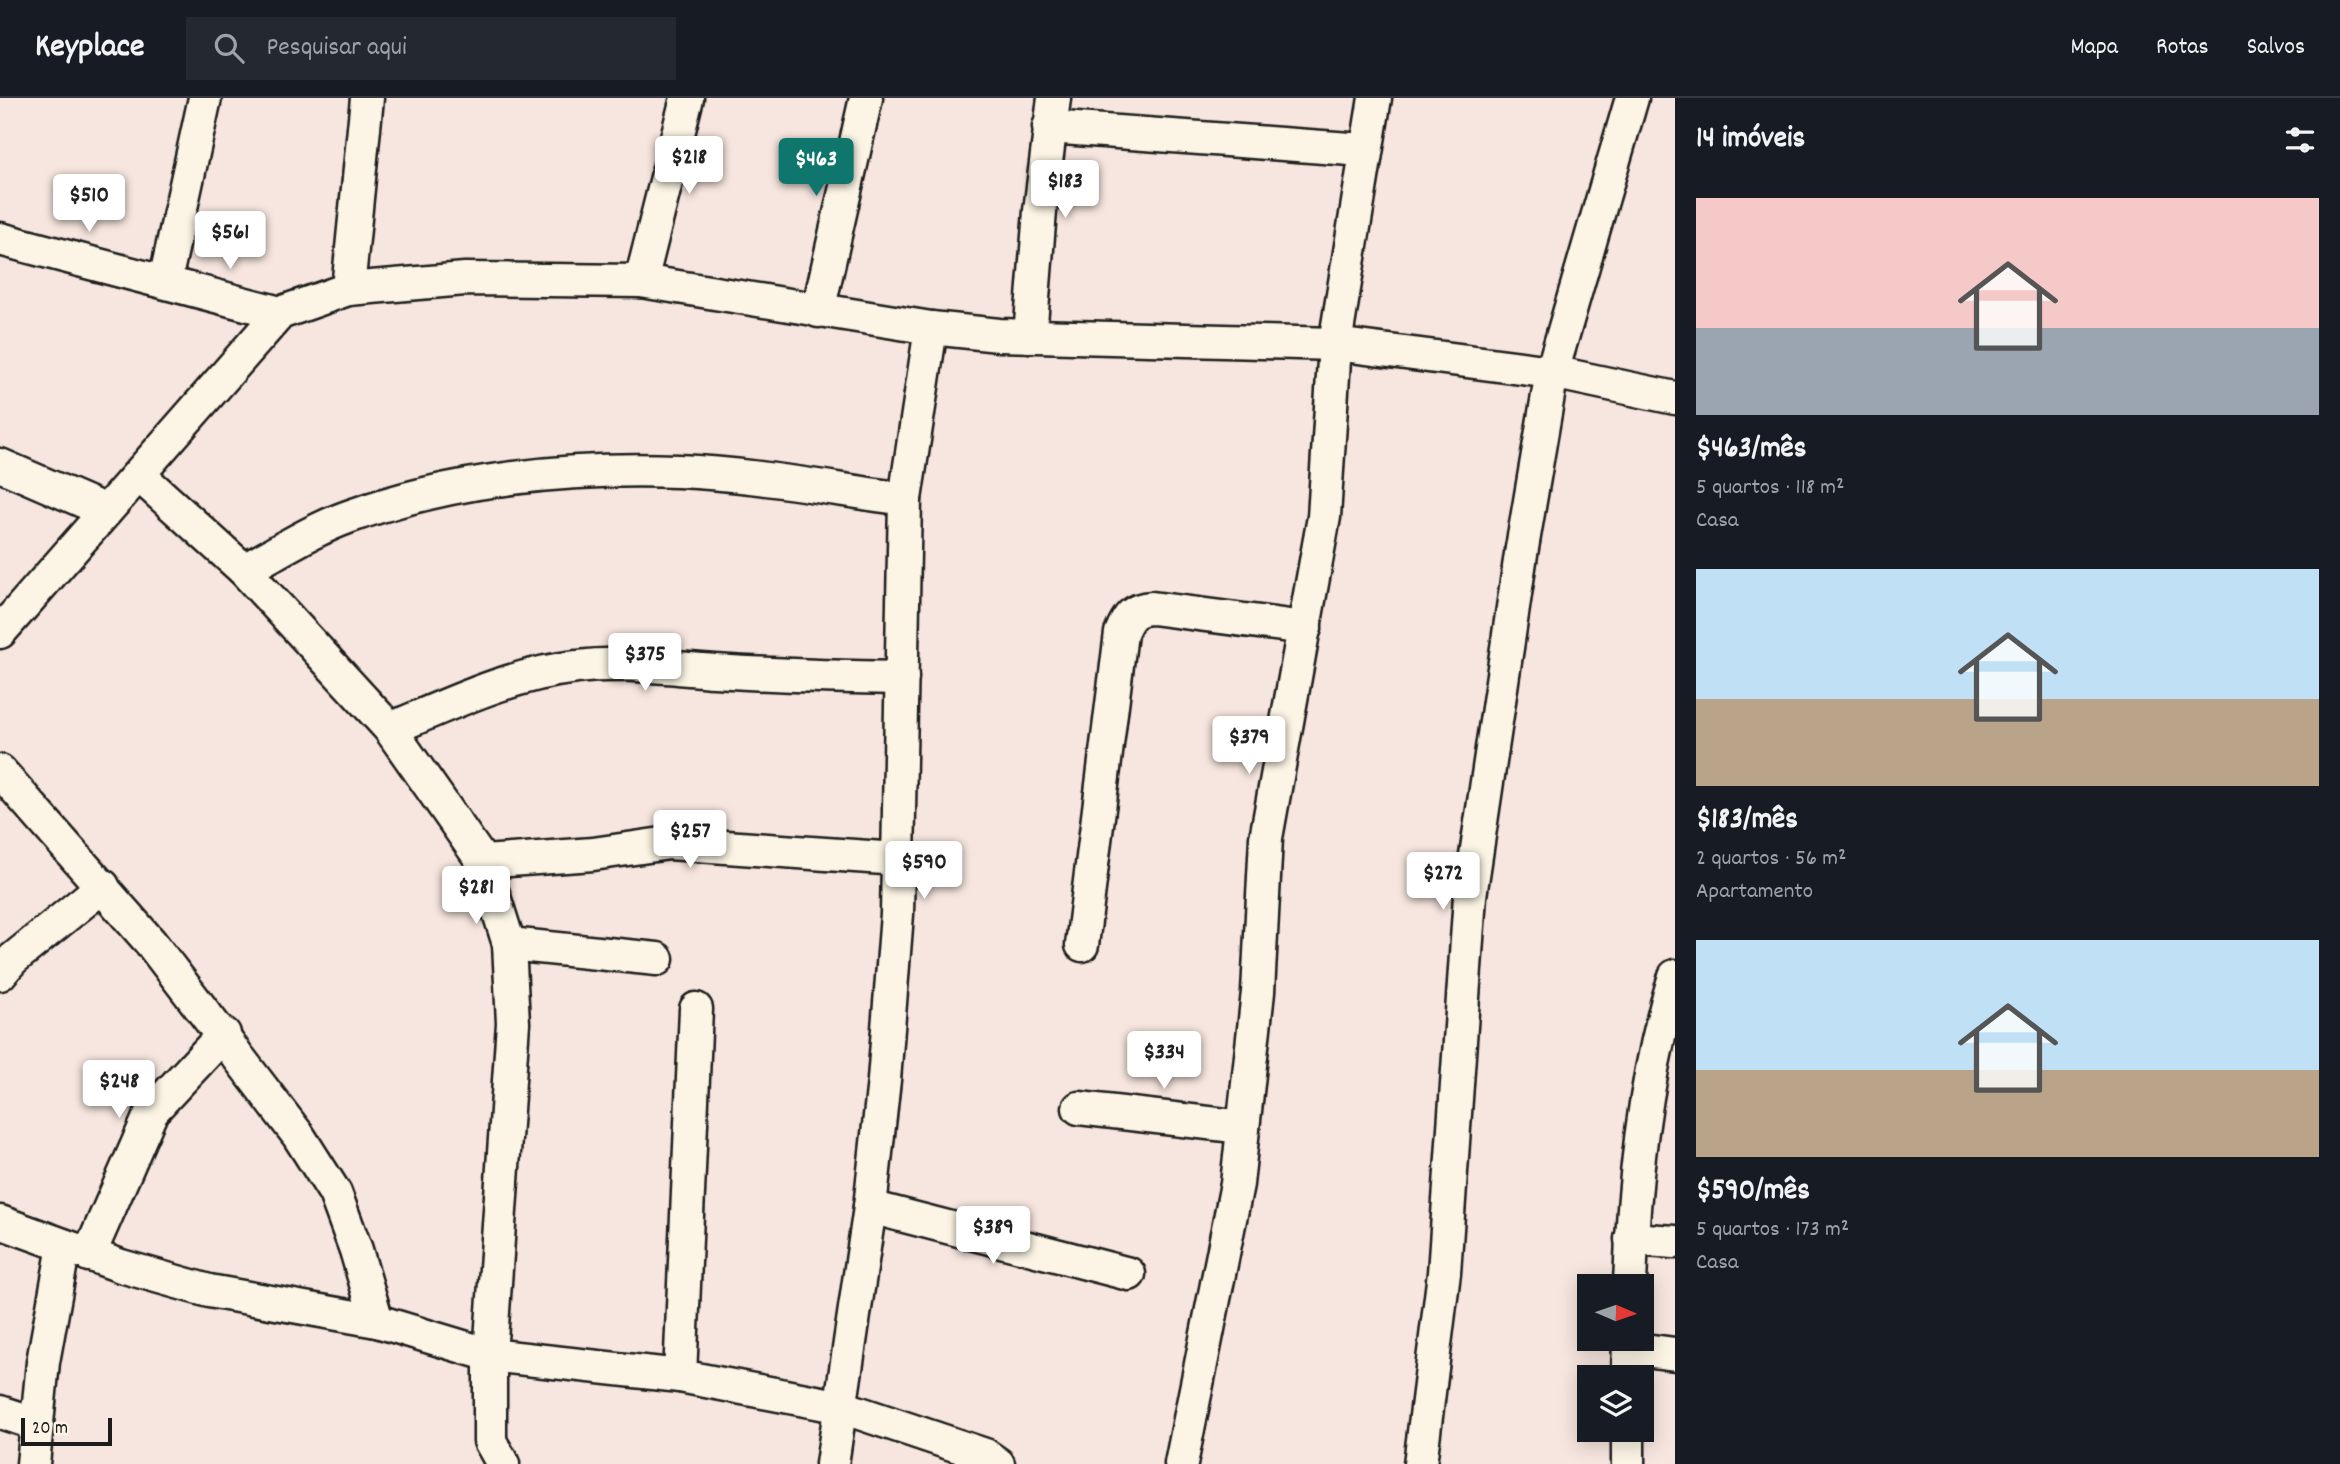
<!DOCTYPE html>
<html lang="pt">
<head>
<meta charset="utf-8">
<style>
  body { margin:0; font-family:Dekko,sans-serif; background:#242831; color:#f1f3f6; height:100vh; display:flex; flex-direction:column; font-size:26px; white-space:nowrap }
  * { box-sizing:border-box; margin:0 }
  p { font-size:23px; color:#9ea1a6 }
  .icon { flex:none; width:38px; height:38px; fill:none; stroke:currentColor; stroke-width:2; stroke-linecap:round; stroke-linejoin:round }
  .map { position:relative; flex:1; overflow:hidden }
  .drawer { display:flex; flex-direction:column; background:#171b24; width:665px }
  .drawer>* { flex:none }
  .needle { width:46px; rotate:92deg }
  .buttons { position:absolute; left:1577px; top:1176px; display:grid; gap:14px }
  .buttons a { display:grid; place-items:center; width:77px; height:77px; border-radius:0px; background:#171b24; box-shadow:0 4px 18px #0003; font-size:35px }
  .scale { position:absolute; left:21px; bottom:18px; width:91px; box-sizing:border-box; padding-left:7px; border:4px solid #1c1c1c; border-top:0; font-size:19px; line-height:24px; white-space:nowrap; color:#1c1c1c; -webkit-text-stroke:5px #fcf5e5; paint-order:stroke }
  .price { position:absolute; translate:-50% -60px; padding:0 16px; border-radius:7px; background:#fff; color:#222; font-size:23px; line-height:46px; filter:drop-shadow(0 2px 4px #0008) }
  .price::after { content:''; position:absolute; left:50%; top:42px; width:21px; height:16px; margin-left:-10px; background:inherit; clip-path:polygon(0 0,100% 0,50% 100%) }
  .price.selected { background:#0f766e; color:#fff }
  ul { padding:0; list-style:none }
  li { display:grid; align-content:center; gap:14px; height:371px; padding:0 21px }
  li span { display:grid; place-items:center; height:217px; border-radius:0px; color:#555 }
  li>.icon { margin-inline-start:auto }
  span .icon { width:126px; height:126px; fill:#fffc; stroke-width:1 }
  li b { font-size:30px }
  h2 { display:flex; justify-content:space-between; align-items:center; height:84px; padding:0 21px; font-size:30px }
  header { display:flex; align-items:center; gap:42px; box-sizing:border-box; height:98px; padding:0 35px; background:#171b24; border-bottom:2px solid #363941 }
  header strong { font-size:33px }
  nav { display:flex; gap:38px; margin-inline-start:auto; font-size:24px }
  .search { width:490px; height:63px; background:#242831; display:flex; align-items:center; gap:18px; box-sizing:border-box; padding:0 24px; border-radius:0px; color:#9ea1a6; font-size:26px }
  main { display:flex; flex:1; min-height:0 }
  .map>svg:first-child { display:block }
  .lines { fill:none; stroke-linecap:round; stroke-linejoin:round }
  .street-casing { stroke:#1c1c1c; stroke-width:37 }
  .street { stroke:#fcf5e5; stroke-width:32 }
</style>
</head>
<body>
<header>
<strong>Keyplace</strong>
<div class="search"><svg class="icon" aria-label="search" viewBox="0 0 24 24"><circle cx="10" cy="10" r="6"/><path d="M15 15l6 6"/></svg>Pesquisar aqui</div>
<nav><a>Mapa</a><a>Rotas</a><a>Salvos</a></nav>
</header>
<main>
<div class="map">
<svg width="1675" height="1366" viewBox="0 0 1675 1366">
  <rect width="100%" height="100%" fill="#f7e6df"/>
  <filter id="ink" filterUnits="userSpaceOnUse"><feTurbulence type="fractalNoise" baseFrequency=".0143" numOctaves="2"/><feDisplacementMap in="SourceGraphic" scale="14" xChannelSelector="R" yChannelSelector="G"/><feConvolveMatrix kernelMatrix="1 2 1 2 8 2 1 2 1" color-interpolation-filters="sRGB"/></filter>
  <g filter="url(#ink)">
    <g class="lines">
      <!-- street casing -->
      <g class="street-casing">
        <g id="street">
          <path d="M1049,29L1364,52"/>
          <path d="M0,141L280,215"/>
          <path d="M165,183L205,0"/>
          <path d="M641,183L687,0"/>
          <path d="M348,191L367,0"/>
          <path d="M818,213L866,0"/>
          <path d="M1030,238L1040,113L1054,0"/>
          <path d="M0,367L106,413"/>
          <path d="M139,377L244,472L390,631L483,764L509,846L513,925L490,1257V1343L503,1366"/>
          <path d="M244,472C278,454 312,432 348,419C451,381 569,369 678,373C754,376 830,391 905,401"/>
          <path d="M0,534L280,215L348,191L465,181L641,183L931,230L999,237L1335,246L1552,274L1675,300"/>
          <path d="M390,631C450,606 511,576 577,569C622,563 669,570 715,573C777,577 839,579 902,580"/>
          <path d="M0,673L151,845L298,1037L335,1095L356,1152L377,1223"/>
          <path d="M483,764L593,756L669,745L898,761"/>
          <path d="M509,846L657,861"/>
          <path d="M1082,847L1121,535C1128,518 1133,511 1152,510L1305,530"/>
          <path d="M0,876L13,861L103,788"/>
          <path d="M1079,1010L1243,1029"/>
          <path d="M870,1109L1129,1176"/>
          <path d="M0,1124L121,1168L209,1193L377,1223L490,1257L680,1278L842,1309L985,1357L998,1366"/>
          <path d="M1631,1141L1675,1144"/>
          <path d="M89,1157L152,1013L224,936"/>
          <path d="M1630,1188C1633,1085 1644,978 1675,878"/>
          <path d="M1629,1250L1675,1256"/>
          <path d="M680,1278L696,911"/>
          <path d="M1628,1279L1629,1241"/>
          <path d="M0,1314L37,1326"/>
          <path d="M33,1366L43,1264L64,1148"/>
          <path d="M832,1366L870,1109L884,982L897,816L905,401L931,230"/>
          <path d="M1181,1366L1237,1086L1258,894L1266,740L1324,419L1335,246L1375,0"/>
          <path d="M1420,1366L1444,1175L1470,798L1521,456L1552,274L1632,0"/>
          <path d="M1628,1366V1332"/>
        </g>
      </g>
      <!-- street -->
      <use href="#street" class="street"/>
    </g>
  </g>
</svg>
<div class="buttons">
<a><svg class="needle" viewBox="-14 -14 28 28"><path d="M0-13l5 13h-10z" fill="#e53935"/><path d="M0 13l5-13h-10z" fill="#9ea1a6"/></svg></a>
<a><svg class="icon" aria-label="layers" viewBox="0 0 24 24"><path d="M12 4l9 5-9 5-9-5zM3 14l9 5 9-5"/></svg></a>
</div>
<div class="scale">20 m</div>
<b class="price" style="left:689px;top:98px">$218</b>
<b class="price selected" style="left:816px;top:100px">$463</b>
<b class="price" style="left:1065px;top:122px">$183</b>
<b class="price" style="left:89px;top:136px">$510</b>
<b class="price" style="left:230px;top:173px">$561</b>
<b class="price" style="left:645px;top:595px">$375</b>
<b class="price" style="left:1249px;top:678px">$379</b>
<b class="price" style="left:690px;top:772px">$257</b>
<b class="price" style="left:924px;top:803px">$590</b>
<b class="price" style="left:1443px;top:814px">$272</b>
<b class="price" style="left:476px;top:828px">$281</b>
<b class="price" style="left:1164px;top:993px">$334</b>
<b class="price" style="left:119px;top:1022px">$248</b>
<b class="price" style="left:993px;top:1168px">$389</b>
</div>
<section class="drawer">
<h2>14 imóveis<svg class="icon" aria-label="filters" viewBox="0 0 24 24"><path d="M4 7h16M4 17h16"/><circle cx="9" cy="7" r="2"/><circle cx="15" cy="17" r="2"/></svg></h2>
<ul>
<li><span style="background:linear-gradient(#f6c9c9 60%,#9aa5b1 0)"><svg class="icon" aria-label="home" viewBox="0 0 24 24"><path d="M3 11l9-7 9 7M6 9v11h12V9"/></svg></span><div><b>$463/mês</b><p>5 quartos · 118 m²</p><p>Casa</p></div></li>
<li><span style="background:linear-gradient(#bfe0f5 60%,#b9a48a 0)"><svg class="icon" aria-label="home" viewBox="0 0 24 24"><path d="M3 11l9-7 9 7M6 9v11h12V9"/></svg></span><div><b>$183/mês</b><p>2 quartos · 56 m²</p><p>Apartamento</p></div></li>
<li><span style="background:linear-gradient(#bfe0f5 60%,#b9a48a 0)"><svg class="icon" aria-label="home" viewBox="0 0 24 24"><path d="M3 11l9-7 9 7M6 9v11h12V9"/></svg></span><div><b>$590/mês</b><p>5 quartos · 173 m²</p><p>Casa</p></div></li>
</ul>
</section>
</main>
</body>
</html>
